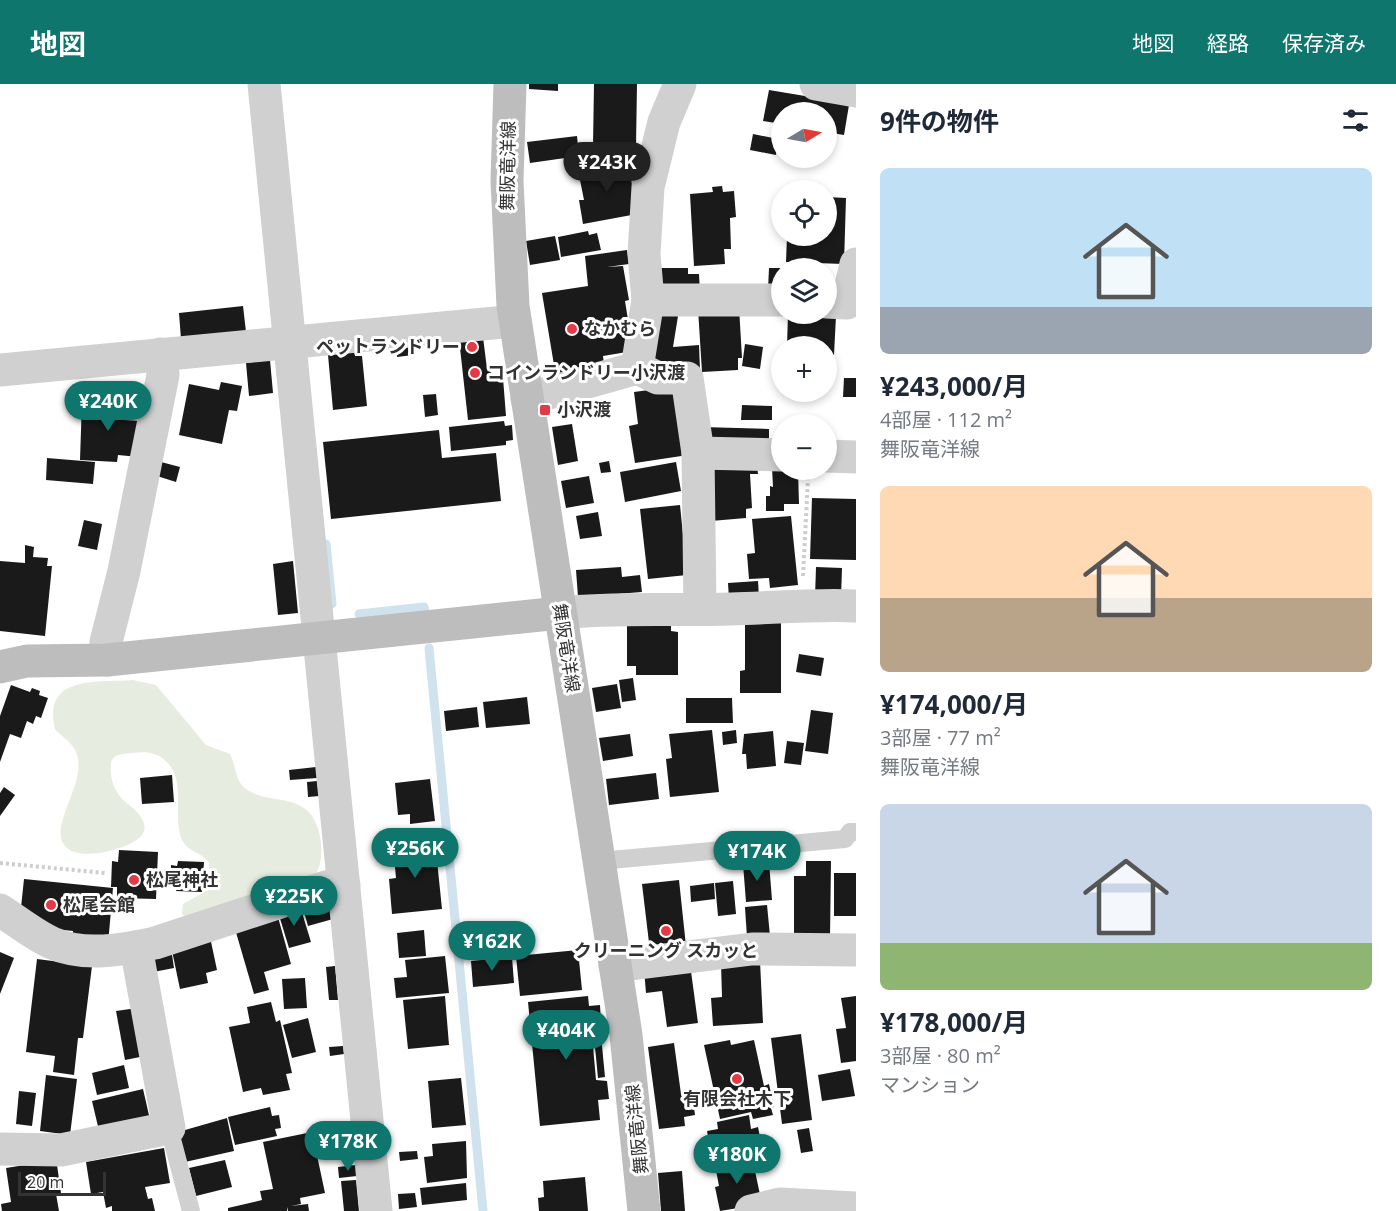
<!DOCTYPE html>
<html lang="ja">
<head>
<meta charset="utf-8">
<style>
  body { margin:0; font-family:"Open Sans","Noto Sans JP",sans-serif; background:#f6f6f7; color:#1f2937; height:100vh; display:flex; flex-direction:column; font-size:22px; white-space:nowrap }
  * { box-sizing:border-box; margin:0 }
  p { font-size:20px; color:#747a83 }
  .icon { flex:none; width:33px; height:33px; fill:none; stroke:currentColor; stroke-width:2; stroke-linecap:round; stroke-linejoin:round }
  .map { position:relative; flex:1; overflow:hidden }
  .panel { display:flex; flex-direction:column; background:#fff; width:540px }
  .panel>* { flex:none }
  .needle { width:39px; rotate:80deg }
  .controls { position:absolute; left:771px; top:18px; display:grid; gap:12px }
  .controls a { display:grid; place-items:center; width:66px; height:66px; border-radius:50%; background:#fff; box-shadow:0 3px 9px #0003; font-size:30px }
  .scale { position:absolute; left:18px; bottom:15px; width:88px; box-sizing:border-box; padding-left:6px; border:3px solid #333; border-top:0; font-size:16px; line-height:21px; white-space:nowrap; color:#333; -webkit-text-stroke:4px #fff; paint-order:stroke }
  .price { position:absolute; translate:-50% -51px; padding:0 14px; border-radius:21px; background:#0f766e; color:#fff; font-size:20px; line-height:39px; filter:drop-shadow(0 2px 3px #0008) }
  .price::after { content:''; position:absolute; left:50%; top:36px; width:18px; height:14px; margin-left:-9px; background:inherit; clip-path:polygon(0 0,100% 0,50% 100%) }
  .price.current { background:#222; color:#fff }
  ul { padding:0; list-style:none }
  li { display:grid; align-content:center; gap:12px; height:318px; padding:0 24px }
  li span { display:grid; place-items:center; height:186px; border-radius:9px; color:#555 }
  li>.icon { margin-inline-start:auto }
  span .icon { width:108px; height:108px; fill:#fffc; stroke-width:1 }
  li b { font-size:26px }
  h2 { display:flex; justify-content:space-between; align-items:center; height:72px; padding:0 24px; font-size:26px }
  header { display:flex; align-items:center; gap:36px; box-sizing:border-box; height:84px; padding:0 30px; background:#0f766e; color:#fff }
  header strong { font-size:28px }
  nav { display:flex; gap:33px; margin-inline-start:auto; font-size:21px }
  main { display:flex; flex:1; min-height:0 }
  .map>svg:first-child { display:block }
  .green { fill:#e6ecdf }
  .lines { fill:none; stroke-linecap:round; stroke-linejoin:round }
  .stream { stroke:#cfe2ee; stroke-width:9 }
  .building { fill:#1a1a1a }
  .path { stroke:#cdcdcd; stroke-width:4; stroke-dasharray:3 3; stroke-linecap:butt }
  .lane { stroke:#d0d0d0; stroke-width:18 }
  .street { stroke:#d0d0d0; stroke-width:33 }
  .secondary { stroke:#bdbdbd; stroke-width:33 }
  .poi-dot { fill:#e63946; stroke:#fff; stroke-width:2 }
  .labels { text-anchor:middle; stroke-width:6; stroke-linejoin:round; paint-order:stroke }
  .street-label { font-size:18px; fill:#333; stroke:#fff }
  .poi-label { font-size:18px; font-weight:bold; fill:#333; stroke:#fff; text-anchor:start }
</style>
</head>
<body>
<header>
<strong>地図</strong>
<nav><a>地図</a><a>経路</a><a>保存済み</a></nav>
</header>
<main>
<div class="map">
<svg width="856" height="1127" viewBox="0 0 856 1127">
  <rect width="100%" height="100%" fill="#fff"/>
  <!-- green -->
  <path class="green" d="M133,596L156,601L206,661L230,670C235,679 235,692 241,700C263,727 315,699 321,759C322,773 321,783 313,794L187,836L182,830L183,820L208,806L209,779C202,768 188,768 182,756C171,730 189,693 162,674C152,667 142,668 131,669C122,670 111,670 111,681C110,689 112,701 117,708C121,716 129,720 136,727C161,753 125,763 105,768C93,770 75,772 66,763C46,744 89,698 76,668C72,658 62,653 55,645C42,590 99,599 133,596Z"/>
  <g class="lines">
    <!-- stream -->
    <g class="stream">
      <path d="M326,460L332,520"/>
      <path d="M359,530L424,523L425,527"/>
      <path d="M429,564L483,1127"/>
    </g>
  </g>
  <!-- building -->
  <g class="building">
    <path d="M529,0H558V7L529,5Z"/>
    <path d="M594,0H637L636,62L593,61Z"/>
    <path d="M769,6L805,12L850,15L844,51L826,48V28H782V40L763,37Z"/>
    <path d="M753,50L778,55L776,71L750,66Z"/>
    <path d="M577,52L579,72L530,79L527,58Z"/>
    <path d="M628,77L637,130L583,140L579,116H584L578,86Z"/>
    <path d="M722,102L723,108L734,107L736,133L730,134L731,165H724L725,180L694,182L690,110L713,108L712,103Z"/>
    <path d="M827,113L846,114L844,180L786,178L787,152H826Z"/>
    <path d="M588,147L589,151L597,149L601,166L561,173L558,153Z"/>
    <path d="M555,152L560,176L530,181L526,157Z"/>
    <path d="M627,166L629,180L607,183L623,182L629,216L625,217L633,267L603,272L604,280L568,285L570,299L561,300L559,287H555L542,209L588,202L585,172Z"/>
    <path d="M651,184H688V190H699L700,209H652Z"/>
    <path d="M769,184H782V206H768Z"/>
    <path d="M243,222L246,248L181,255L179,229Z"/>
    <path d="M656,222L679,226L673,263L699,261L700,286L646,282Z"/>
    <path d="M739,223L742,274H738V286L702,288L698,225Z"/>
    <path d="M788,230L836,232L833,290H826V262H787Z"/>
    <path d="M483,253L487,285L498,295L503,294L506,332L468,336L459,255Z"/>
    <path d="M411,258L413,271L397,273L396,259Z"/>
    <path d="M745,260L763,263L760,285L742,282Z"/>
    <path d="M355,268V272H362L367,322L333,326L328,271Z"/>
    <path d="M270,276L273,309L249,312L246,279Z"/>
    <path d="M844,294H856V313H843Z"/>
    <path d="M221,298L242,302L237,327L229,326L222,360L179,351L189,300L219,306Z"/>
    <path d="M678,302L688,371L635,379L629,342L638,340L634,308Z"/>
    <path d="M436,310L438,331L425,333L423,311Z"/>
    <path d="M82,316L126,319L124,336L141,337L139,373L118,371L117,378L80,376Z"/>
    <path d="M742,321L772,322V336H741Z"/>
    <path d="M504,337L505,342L512,341L513,356L506,357V361L451,367L449,343Z"/>
    <path d="M572,340L578,377L558,381L552,343Z"/>
    <path d="M702,343L769,345V365L702,364Z"/>
    <path d="M439,346L442,374L496,369L501,417L331,435L323,358Z"/>
    <path d="M47,374L95,378L93,400L46,396Z"/>
    <path d="M609,377L611,388L601,389L599,379Z"/>
    <path d="M161,378L180,383L176,398L157,392Z"/>
    <path d="M676,378L681,407L625,418L620,388Z"/>
    <path d="M757,379L758,390H750L752,424L746,425V434L711,437L707,383Z"/>
    <path d="M772,383L798,386L799,420H784V427H766V412H770V402L773,403Z"/>
    <path d="M589,392L594,419L566,424L561,397Z"/>
    <path d="M812,414L856,415V476L810,475Z"/>
    <path d="M680,421L687,491L648,495L640,425Z"/>
    <path d="M598,428L602,452L580,455L576,432Z"/>
    <path d="M791,432L798,501L770,504L769,494L749,495L747,470L755,469L752,435Z"/>
    <path d="M84,436L102,440L97,466L78,462Z"/>
    <path d="M25,461L34,463L33,473L48,474L47,482H52L45,552L0,547V477L25,479Z"/>
    <path d="M293,477L298,529L278,531L273,480Z"/>
    <path d="M621,483L622,493L640,491L642,508L578,513L576,486Z"/>
    <path d="M816,483L842,484L841,514L815,513Z"/>
    <path d="M758,497L759,514L729,516L728,499Z"/>
    <path d="M745,533H781V609H740V587L745,586Z"/>
    <path d="M627,534L671,535V547L678,548V591H636V582H627Z"/>
    <path d="M799,570L824,574L821,592L796,588Z"/>
    <path d="M633,594L636,616L622,618L619,596Z"/>
    <path d="M617,600L621,624L596,628L592,604Z"/>
    <path d="M11,601L30,608L32,604L40,607L39,611L48,614L41,634L36,632L33,640L27,637L21,654L10,650L0,678V632Z"/>
    <path d="M527,613L530,640L486,644L483,618Z"/>
    <path d="M686,614H732L733,639H686Z"/>
    <path d="M477,623L479,643L446,647L444,627Z"/>
    <path d="M811,626L833,629L828,670L805,667Z"/>
    <path d="M712,646L719,708L670,713L666,675L672,674L669,650Z"/>
    <path d="M736,646L737,659L723,661L722,648Z"/>
    <path d="M773,647L776,682L747,685L746,670H742L744,650Z"/>
    <path d="M630,650L633,672L603,677L599,654Z"/>
    <path d="M787,657L804,659L801,681L784,679Z"/>
    <path d="M316,683L317,694L290,696L289,686Z"/>
    <path d="M656,689L659,715L609,721L606,695Z"/>
    <path d="M172,691L174,718L142,720L140,694Z"/>
    <path d="M430,695L435,737L410,740V730L398,731L395,699Z"/>
    <path d="M317,697L319,712L308,713L307,698Z"/>
    <path d="M4,703L15,711L0,732V709Z"/>
    <path d="M435,757L442,825L392,830L389,795L396,794L393,761Z"/>
    <path d="M119,766L158,768L156,815L117,814V803H111L112,777L118,778Z"/>
    <path d="M178,777L204,778L202,808L176,807L177,803L171,802V781L177,782Z"/>
    <path d="M806,777H831L830,854L794,853V792H806Z"/>
    <path d="M769,778L772,816L746,818L743,780Z"/>
    <rect x="834" y="789" width="22" height="43"/>
    <path d="M24,795L113,804L108,860L72,856L73,847L35,843L20,833Z"/>
    <path d="M679,796L686,862L650,867L642,800Z"/>
    <path d="M733,797L736,830L718,832L715,799Z"/>
    <path d="M714,799L715,815L691,818L690,802Z"/>
    <path d="M327,814L333,835L308,842L302,821Z"/>
    <path d="M767,821L770,852L747,854L745,823Z"/>
    <path d="M300,822L311,858L289,864L278,828Z"/>
    <path d="M276,826L291,880L264,888L269,906L254,910L235,845Z"/>
    <path d="M424,846L426,872L399,874L397,849Z"/>
    <path d="M210,853L217,886L206,889L208,899L180,905L171,862Z"/>
    <path d="M171,864L174,884L148,889L145,869Z"/>
    <path d="M578,866L582,906L520,912L516,872Z"/>
    <path d="M0,868L14,874L0,910Z"/>
    <path d="M445,872L449,909L396,914L394,894L407,893L405,876Z"/>
    <path d="M512,873L514,899L473,903L471,877Z"/>
    <path d="M37,875L92,882L83,954H78L74,991L53,988L55,972L26,968Z"/>
    <path d="M760,877L763,939L713,942L711,914L722,913L721,879Z"/>
    <path d="M690,880L698,939L667,943L662,907L646,909L644,885Z"/>
    <path d="M335,882L338,916H329L326,883Z"/>
    <path d="M305,894L307,924L284,925L282,895Z"/>
    <path d="M445,912L449,961L408,965L403,916Z"/>
    <path d="M588,912L589,922L600,921L601,939L591,940L596,996L607,997L609,1015L598,1016L600,1036L540,1042L528,918Z"/>
    <path d="M856,912V977L841,979L836,945L846,944L841,914Z"/>
    <path d="M271,918L276,938L280,936L292,989L286,990L290,1006L263,1011L261,1004L243,1008L229,943L250,939L247,923Z"/>
    <path d="M137,924L145,972L125,976L116,927Z"/>
    <path d="M308,934L316,968L292,974L283,941Z"/>
    <path d="M600,941L605,993L598,994L593,942Z"/>
    <path d="M801,950L812,1036L782,1040L771,954Z"/>
    <path d="M730,956L731,961L754,956L764,1002L769,1000L774,1023L771,1024L773,1031L753,1035L751,1028L720,1035L704,961Z"/>
    <path d="M674,959L681,1010L692,1008L695,1031L684,1033L685,1042L659,1045L648,963Z"/>
    <path d="M343,962L344,970L330,972L329,963Z"/>
    <path d="M124,981L129,1004L97,1011L92,989Z"/>
    <path d="M850,985L855,1012L822,1017L818,991Z"/>
    <path d="M46,991L77,995L70,1051L40,1047Z"/>
    <path d="M461,994L466,1041L432,1044L428,997Z"/>
    <path d="M143,1005L151,1040L100,1051L92,1017Z"/>
    <path d="M19,1007L36,1009L32,1042L16,1040Z"/>
    <path d="M270,1023L272,1032L279,1031L281,1044L275,1045L277,1052L235,1061L228,1033Z"/>
    <path d="M749,1031L751,1045L758,1043L762,1063L712,1073L707,1047L718,1045L717,1038Z"/>
    <path d="M227,1034L234,1067L185,1078L178,1048Z"/>
    <path d="M352,1044L354,1059L339,1060L338,1045Z"/>
    <path d="M809,1044L813,1067L801,1069L797,1046Z"/>
    <path d="M312,1048L325,1109L300,1114L301,1120L291,1122L308,1120L309,1127H288L287,1123V1127H228V1124L262,1116L260,1107L273,1105L263,1058Z"/>
    <path d="M466,1057L467,1094L427,1099L424,1073L433,1072L432,1060Z"/>
    <path d="M164,1064L170,1099L145,1103L148,1115L152,1114L155,1127H112V1122L106,1124L103,1108L91,1110L86,1078Z"/>
    <path d="M417,1067L418,1075L400,1077L399,1068Z"/>
    <path d="M752,1073L762,1120L720,1127L715,1103L719,1102L715,1081Z"/>
    <path d="M225,1076L232,1103L196,1112L189,1084Z"/>
    <path d="M50,1077L57,1081L61,1109L56,1110L59,1127H2L1,1120L11,1118L6,1084Z"/>
    <path d="M356,1081L357,1092L339,1094L338,1083Z"/>
    <path d="M682,1087L685,1127H661L658,1089Z"/>
    <path d="M585,1093L588,1127H539L538,1114L544,1113L543,1097Z"/>
    <path d="M356,1096L359,1127H344L341,1097Z"/>
    <path d="M466,1099L467,1116L422,1121L420,1104Z"/>
    <path d="M415,1109L417,1123L399,1125L398,1110Z"/>
  </g>
  <g class="lines">
    <!-- path -->
    <g class="path">
      <path d="M803,492L808,395"/>
      <path d="M0,779L105,789"/>
    </g>
    <!-- lane -->
    <g class="lane">
      <path d="M599,777L845,755L850,748H856"/>
      <path d="M169,1044L191,1127"/>
    </g>
    <!-- street -->
    <g class="street">
      <path d="M264,0L376,1127"/>
      <path d="M816,0L856,7"/>
      <path d="M648,216H782"/>
      <path d="M826,218L847,219L856,180"/>
      <path d="M637,284L658,294H687L698,369L700,525"/>
      <path d="M0,286L515,237"/>
      <path d="M527,315L637,284L648,216L644,170L648,103L664,38L680,0"/>
      <path d="M698,369L782,371"/>
      <path d="M826,372L856,373"/>
      <path d="M560,529C617,523 674,527 731,525C773,524 814,520 856,522"/>
      <path d="M107,576L106,558L124,487L163,291L161,270"/>
      <path d="M0,826C17,837 34,851 52,859C84,873 123,866 155,859L326,803L344,801"/>
      <path d="M615,882L752,865L856,866"/>
      <path d="M0,1065L61,1066L169,1044L136,863"/>
      <path d="M751,1127L780,1120L856,1124"/>
    </g>
    <!-- secondary -->
    <g class="secondary">
      <path d="M510,0L507,97L513,222L626,951L644,1127"/>
      <path d="M0,583L27,577L107,576L560,529"/>
    </g>
  </g>
  <!-- markers -->
  <g class="poi-dot">
    <circle cx="572" cy="245" r="6"/>
    <circle cx="472" cy="263" r="6"/>
    <circle cx="475" cy="289" r="6"/>
    <rect x="539" y="320" width="12" height="12" rx="3"/>
    <circle cx="134" cy="796" r="6"/>
    <circle cx="51" cy="821" r="6"/>
    <circle cx="666" cy="847" r="6"/>
    <circle cx="737" cy="995" r="6"/>
  </g>
  <g class="labels">
    <!-- street labels -->
    <g class="street-label">
      <text transform="translate(508 82) rotate(-89)" y="6">舞阪竜洋線</text>
      <text transform="translate(566 564) rotate(81)" y="6">舞阪竜洋線</text>
      <text transform="translate(637 1045) rotate(-96)" y="6">舞阪竜洋線</text>
    </g>
    <!-- poi labels -->
    <g class="poi-label">
      <text x="584" y="251">なかむら</text>
      <text x="460" y="269" text-anchor="end">ペットランドリー</text>
      <text x="487" y="295">コインランドリー小沢渡</text>
      <text x="557" y="332">小沢渡</text>
      <text x="146" y="802">松尾神社</text>
      <text x="63" y="827">松尾会館</text>
      <text x="666" y="873" text-anchor="middle">クリーニング スカッと</text>
      <text x="737" y="1021" text-anchor="middle">有限会社木下</text>
    </g>
  </g>
</svg>
<div class="controls">
<a><svg class="needle" viewBox="-14 -14 28 28"><path d="M0-13l5 13h-10z" fill="#e53935"/><path d="M0 13l5-13h-10z" fill="#747a83"/></svg></a>
<a><svg class="icon" aria-label="locate" viewBox="0 0 24 24"><circle cx="12" cy="12" r="6"/><path d="M12 2v4M12 18v4M2 12h4M18 12h4"/></svg></a>
<a><svg class="icon" aria-label="layers" viewBox="0 0 24 24"><path d="M12 4l9 5-9 5-9-5zM3 14l9 5 9-5"/></svg></a>
<a>+</a>
<a>−</a>
</div>
<div class="scale">20 m</div>
<b class="price current" style="left:607px;top:109px">¥243K</b>
<b class="price" style="left:108px;top:348px">¥240K</b>
<b class="price" style="left:415px;top:795px">¥256K</b>
<b class="price" style="left:757px;top:798px">¥174K</b>
<b class="price" style="left:294px;top:843px">¥225K</b>
<b class="price" style="left:492px;top:888px">¥162K</b>
<b class="price" style="left:566px;top:977px">¥404K</b>
<b class="price" style="left:348px;top:1088px">¥178K</b>
<b class="price" style="left:737px;top:1101px">¥180K</b>
</div>
<section class="panel">
<h2>9件の物件<svg class="icon" aria-label="filters" viewBox="0 0 24 24"><path d="M4 7h16M4 17h16"/><circle cx="9" cy="7" r="2"/><circle cx="15" cy="17" r="2"/></svg></h2>
<ul>
<li><span style="background:linear-gradient(#bfe0f5 75%,#9aa5b1 0)"><svg class="icon" aria-label="home" viewBox="0 0 24 24"><path d="M3 11l9-7 9 7M6 9v11h12V9"/></svg></span><div><b>¥243,000/月</b><p>4部屋 · 112 m²</p><p>舞阪竜洋線</p></div></li>
<li><span style="background:linear-gradient(#ffd9b3 60%,#b9a48a 0)"><svg class="icon" aria-label="home" viewBox="0 0 24 24"><path d="M3 11l9-7 9 7M6 9v11h12V9"/></svg></span><div><b>¥174,000/月</b><p>3部屋 · 77 m²</p><p>舞阪竜洋線</p></div></li>
<li><span style="background:linear-gradient(#c9d6e8 75%,#8fb573 0)"><svg class="icon" aria-label="home" viewBox="0 0 24 24"><path d="M3 11l9-7 9 7M6 9v11h12V9"/></svg></span><div><b>¥178,000/月</b><p>3部屋 · 80 m²</p><p>マンション</p></div></li>
</ul>
</section>
</main>
</body>
</html>
